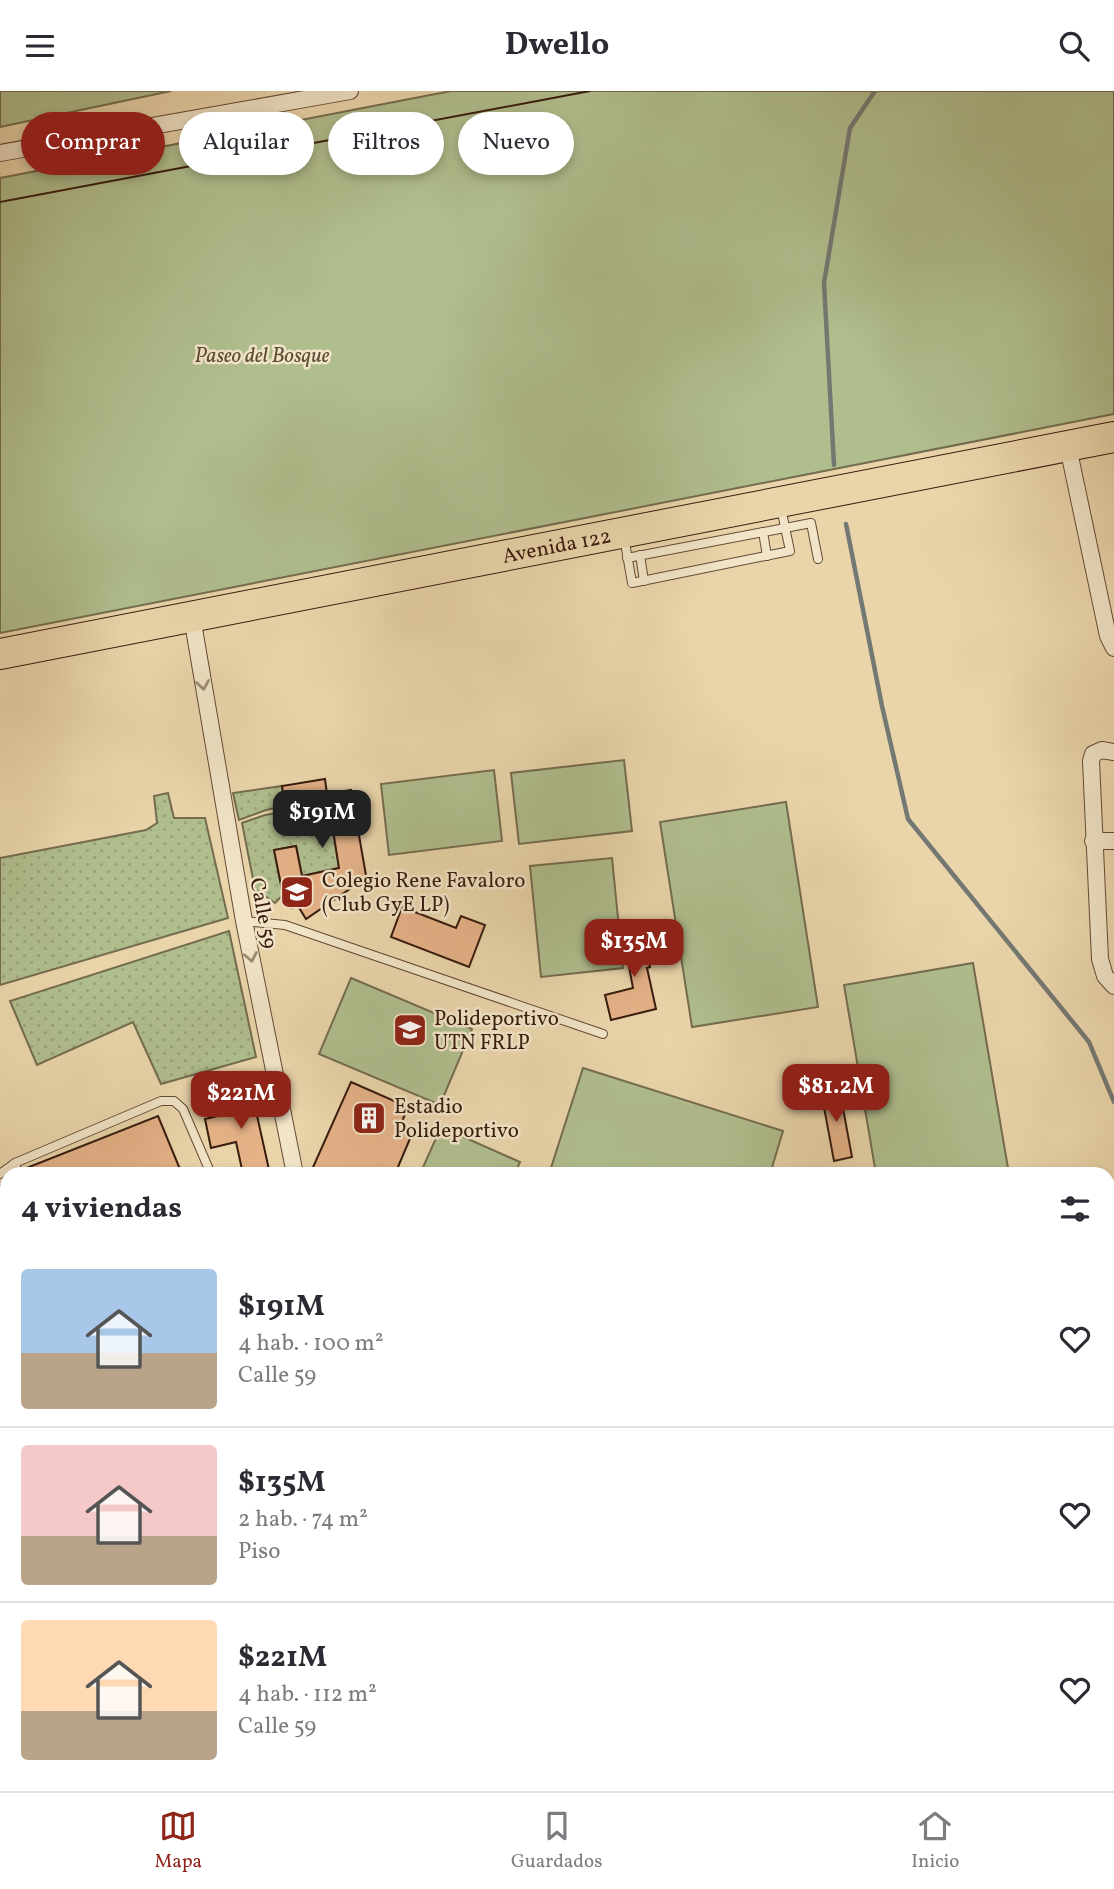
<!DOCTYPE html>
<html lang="es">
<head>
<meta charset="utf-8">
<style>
  body { margin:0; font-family:Vollkorn,serif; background:#f2f2f3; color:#2b2b33; height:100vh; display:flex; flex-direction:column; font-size:26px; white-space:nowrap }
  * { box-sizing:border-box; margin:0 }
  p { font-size:23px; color:#7c7c81 }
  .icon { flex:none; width:38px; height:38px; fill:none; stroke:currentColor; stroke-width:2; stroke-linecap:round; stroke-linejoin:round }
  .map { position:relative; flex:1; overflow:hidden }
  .details { position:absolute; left:0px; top:1076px; width:1115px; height:625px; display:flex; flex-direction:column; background:#fff; border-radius:21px 21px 0 0; box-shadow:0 4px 10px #0003 }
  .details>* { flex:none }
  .banner { position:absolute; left:21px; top:21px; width:700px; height:63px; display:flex; gap:14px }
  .price { position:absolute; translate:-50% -60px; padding:0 16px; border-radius:14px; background:#8f2418; color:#fff; font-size:23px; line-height:46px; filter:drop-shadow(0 2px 4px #0008) }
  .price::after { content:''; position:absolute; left:50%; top:42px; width:21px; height:16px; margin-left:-10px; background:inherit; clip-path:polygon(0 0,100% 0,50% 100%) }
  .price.active { background:#222; color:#fff }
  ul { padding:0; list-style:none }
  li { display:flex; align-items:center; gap:21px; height:175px; padding:0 21px }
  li+li { border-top:2px solid #e1e1e2 }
  li span { display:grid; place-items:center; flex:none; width:196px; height:140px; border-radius:7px; color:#555 }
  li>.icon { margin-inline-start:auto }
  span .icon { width:84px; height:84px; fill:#fffc; stroke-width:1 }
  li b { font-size:30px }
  h2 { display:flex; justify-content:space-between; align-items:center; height:84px; padding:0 21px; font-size:30px }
  .tag { padding:0 24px; border-radius:32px; background:#fff; box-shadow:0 4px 10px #0003; font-size:24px; line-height:63px }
  .tag.active { background:#8f2418; color:#fff }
  header { display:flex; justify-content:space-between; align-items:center; height:91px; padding:0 21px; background:#fff; font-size:32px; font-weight:700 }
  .menu { display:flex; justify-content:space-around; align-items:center; height:98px; border-top:2px solid #e1e1e2; background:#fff; font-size:19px; color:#7c7c81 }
  .menu a { display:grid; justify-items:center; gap:4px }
  .menu .active { color:#8f2418 }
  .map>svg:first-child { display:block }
  .grass { fill:url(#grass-dots); stroke:#746c4e; stroke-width:2 }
  .green { fill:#b0be8e; stroke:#746c4e; stroke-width:2 }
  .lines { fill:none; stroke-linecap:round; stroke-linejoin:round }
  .stream { stroke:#747872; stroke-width:4.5 }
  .building { fill:#e5b288; stroke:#371b0d; stroke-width:2 }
  .lane-casing { stroke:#644a34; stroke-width:10 }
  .street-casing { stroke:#644a34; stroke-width:18 }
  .primary-casing { stroke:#371b0d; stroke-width:29 }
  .highway-casing { stroke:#371b0d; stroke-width:32 }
  .lane { stroke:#f1e4c8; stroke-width:8 }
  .street { stroke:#f1e4c8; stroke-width:16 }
  .primary { stroke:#ead5ab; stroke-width:26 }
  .highway { stroke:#ead5ab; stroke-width:30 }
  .tram { stroke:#371b0d; stroke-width:2 }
  .oneway { stroke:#9d8a74 }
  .labels { text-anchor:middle; stroke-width:5; stroke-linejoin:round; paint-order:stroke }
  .park-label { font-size:21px; font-style:italic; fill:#5b4c34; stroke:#f1e4c8 }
  .street-label { font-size:21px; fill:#371b0d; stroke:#f1e4c8 }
  .poi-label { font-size:21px; fill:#371b0d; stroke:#f1e4c8; text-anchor:start }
</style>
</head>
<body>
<header><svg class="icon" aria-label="menu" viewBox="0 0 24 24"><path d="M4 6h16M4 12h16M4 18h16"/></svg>Dwello<svg class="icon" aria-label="search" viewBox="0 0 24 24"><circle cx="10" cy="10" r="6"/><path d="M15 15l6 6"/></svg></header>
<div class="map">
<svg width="1114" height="1700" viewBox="0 0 1114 1700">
  <defs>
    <pattern id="grass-dots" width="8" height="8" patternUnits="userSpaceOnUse" patternTransform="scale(1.75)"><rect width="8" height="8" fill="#b0be8e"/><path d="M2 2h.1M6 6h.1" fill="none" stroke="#98a379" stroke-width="1.8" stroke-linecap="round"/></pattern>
  </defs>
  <rect width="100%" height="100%" fill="#ead5ab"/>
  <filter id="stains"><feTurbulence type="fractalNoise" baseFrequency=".00286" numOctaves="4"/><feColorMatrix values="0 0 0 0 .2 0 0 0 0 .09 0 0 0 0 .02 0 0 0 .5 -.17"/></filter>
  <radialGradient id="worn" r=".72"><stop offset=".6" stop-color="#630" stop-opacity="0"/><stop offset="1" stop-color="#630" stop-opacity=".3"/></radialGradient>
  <!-- grass -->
  <g class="grass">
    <path d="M282,695L285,715L266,719L239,729L233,702Z"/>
    <path d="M168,702L174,727H205L228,827L0,894V767L146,739L157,732L154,705Z"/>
    <path d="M329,714L339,777L302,785L296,755L274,759L283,804L275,812L255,798L242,732L265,724Z"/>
    <path d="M229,840L256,966L161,993L133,931L37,974L10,910Z"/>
    <path d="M0,1257L7,1276V1414L0,1394Z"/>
  </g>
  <!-- green -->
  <g class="green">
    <path d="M0,0H171L0,36Z"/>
    <path d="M451,0H1114V323L0,542V87Z"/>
    <path d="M624,669L632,740L519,753L511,682Z"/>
    <path d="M494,679L502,750L389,764L381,693Z"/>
    <path d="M786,711L818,916L692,936L660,731Z"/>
    <path d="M612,767L623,877L541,886L530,775Z"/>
    <path d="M973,872L1009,1083H876L844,894Z"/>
    <path d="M351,887L472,938L440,1014L319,963Z"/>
    <path d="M583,977L783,1040L770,1083H549Z"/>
    <path d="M441,1036L520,1071L515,1083H420Z"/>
    <path d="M7,1091V1169L0,1173V1094Z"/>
    <path d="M1114,1111V1237L1108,1238V1112Z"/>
    <path d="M1114,1278V1417L1108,1418V1279Z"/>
    <path d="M1114,1460V1599L1108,1600V1461Z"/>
    <path d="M1114,1622V1700H1000L999,1694H1108V1623Z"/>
    <path d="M163,1694H268L269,1700H165Z"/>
  </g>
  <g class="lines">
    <!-- stream -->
    <g class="stream">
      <path d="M834,374L824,192L850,37L875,0"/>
      <path d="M846,433L882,615L908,728L1089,951L1114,1011"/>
    </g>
  </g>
  <!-- building -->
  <g class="building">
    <path d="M325,688L327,703L351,699L367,790L360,791L306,828L298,815L292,817L283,804L274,759L296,755L302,785L339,777L329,714L286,721L282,695Z"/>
    <path d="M402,816L456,837L461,825L485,834L469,876L391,846Z"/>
    <path d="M642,834L650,876L647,877L656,918L611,929L605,904L633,897L622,838Z"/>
    <path d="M351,991L408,1016L399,1038L412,1043L395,1083H310Z"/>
    <path d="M250,993L270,1083H243L236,1051L211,1057L205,1028L230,1022L225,998Z"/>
    <path d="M839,996L852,1066L834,1070L821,1000Z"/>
    <path d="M158,1025L182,1083H24V1078Z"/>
  </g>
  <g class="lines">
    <!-- lane casing -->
    <g class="lane-casing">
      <g id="lane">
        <path d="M763,441L767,465"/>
        <path d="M624,446L632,492L790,460L781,417"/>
        <path d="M640,464L644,490"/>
        <path d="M627,467L811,432L818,468"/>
        <path d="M244,830L285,834L603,943"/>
        <path d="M15,1072L18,1083"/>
        <path d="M0,1083L15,1072L161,1010H174L183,1018L211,1083"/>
        <path d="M0,1185L7,1182"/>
      </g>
    </g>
    <!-- street casing -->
    <g class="street-casing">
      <g id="street">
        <path d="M0,62L350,0"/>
        <path d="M1068,356L1108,545L1114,557"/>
        <path d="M192,526L244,830L295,1083"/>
        <path d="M1114,661L1102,659L1093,663L1091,670L1100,868L1105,885L1114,895"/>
        <path d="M1093,750H1114"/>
        <path d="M415,1694L417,1700"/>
        <path d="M945,1694L947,1700"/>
        <path d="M744,1700L774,1694"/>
      </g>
    </g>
    <!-- primary casing -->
    <g class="primary-casing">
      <g id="primary">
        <path d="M0,1470L7,1486"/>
        <path d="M0,1541L7,1558"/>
        <path d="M64,1694L66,1700"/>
        <path d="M94,1694L96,1700"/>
      </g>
    </g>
    <!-- highway casing -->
    <g class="highway-casing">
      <g id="highway">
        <path id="s1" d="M0,563L1114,346"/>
      </g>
    </g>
    <!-- lane -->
    <use href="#lane" class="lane"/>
    <!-- street -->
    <use href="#street" class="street"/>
    <!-- primary -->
    <use href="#primary" class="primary"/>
    <!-- highway -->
    <use href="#highway" class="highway"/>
    <!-- tram -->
    <path class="tram" d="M0,111L590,0"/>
  </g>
  <!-- one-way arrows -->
  <defs><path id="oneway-chevron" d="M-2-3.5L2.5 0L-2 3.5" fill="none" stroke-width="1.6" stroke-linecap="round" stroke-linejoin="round" transform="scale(1.75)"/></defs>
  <g class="oneway">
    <use href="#oneway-chevron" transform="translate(203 594) rotate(81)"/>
    <use href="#oneway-chevron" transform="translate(251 866) rotate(79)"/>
  </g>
  <!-- icons -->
  <defs>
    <g id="school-square" transform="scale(1.75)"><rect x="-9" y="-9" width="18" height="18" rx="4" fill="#8f2418" stroke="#f1e4c8"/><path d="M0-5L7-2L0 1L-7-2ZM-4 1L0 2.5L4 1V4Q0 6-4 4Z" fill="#fff"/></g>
    <g id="university-square" transform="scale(1.75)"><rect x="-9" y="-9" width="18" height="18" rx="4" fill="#8f2418" stroke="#f1e4c8"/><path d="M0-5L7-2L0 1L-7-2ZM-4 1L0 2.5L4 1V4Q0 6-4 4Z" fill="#fff"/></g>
    <g id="building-square" transform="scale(1.75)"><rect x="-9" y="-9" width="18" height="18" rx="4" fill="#8f2418" stroke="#f1e4c8"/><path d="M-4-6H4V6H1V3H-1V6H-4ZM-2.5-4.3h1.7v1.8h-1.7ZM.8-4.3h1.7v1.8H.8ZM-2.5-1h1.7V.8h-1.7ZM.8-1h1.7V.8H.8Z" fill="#fff"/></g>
  </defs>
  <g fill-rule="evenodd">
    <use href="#school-square" x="297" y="801"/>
    <use href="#university-square" x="410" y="939"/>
    <use href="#building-square" x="369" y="1027"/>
  </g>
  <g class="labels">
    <!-- park labels -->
    <g class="park-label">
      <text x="262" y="271">Paseo del Bosque</text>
    </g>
    <!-- street labels -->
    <g class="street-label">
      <text dy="7" stroke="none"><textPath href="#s1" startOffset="567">Avenida 122</textPath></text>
      <text transform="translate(264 822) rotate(79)" y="7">Calle 59</text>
    </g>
    <!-- poi labels -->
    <g class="poi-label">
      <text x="322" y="796">Colegio Rene Favaloro<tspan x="322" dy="24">(Club GyE LP)</tspan></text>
      <text x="434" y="934">Polideportivo<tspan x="434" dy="24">UTN FRLP</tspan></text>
      <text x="394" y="1022">Estadio<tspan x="394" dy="24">Polideportivo</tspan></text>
    </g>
  </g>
  <rect width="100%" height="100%" filter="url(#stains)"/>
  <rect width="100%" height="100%" fill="url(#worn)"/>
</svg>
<b class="price active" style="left:322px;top:759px">$191M</b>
<b class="price" style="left:634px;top:888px">$135M</b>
<b class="price" style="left:836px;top:1033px">$81.2M</b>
<b class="price" style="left:241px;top:1040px">$221M</b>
<div class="banner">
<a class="tag active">Comprar</a>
<a class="tag">Alquilar</a>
<a class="tag">Filtros</a>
<a class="tag">Nuevo</a>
</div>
<section class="details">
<h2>4 viviendas<svg class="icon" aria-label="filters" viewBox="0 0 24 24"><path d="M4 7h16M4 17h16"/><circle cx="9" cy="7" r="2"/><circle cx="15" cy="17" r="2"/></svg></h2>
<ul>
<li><span style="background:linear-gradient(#a9c7e8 60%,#b9a48a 0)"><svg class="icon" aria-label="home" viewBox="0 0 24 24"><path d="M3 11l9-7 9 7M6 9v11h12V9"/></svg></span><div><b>$191M</b><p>4 hab. · 100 m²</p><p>Calle 59</p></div><svg class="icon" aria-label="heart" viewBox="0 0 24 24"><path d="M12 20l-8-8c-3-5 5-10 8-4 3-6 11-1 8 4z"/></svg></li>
<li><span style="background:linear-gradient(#f6c9c9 65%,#b9a48a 0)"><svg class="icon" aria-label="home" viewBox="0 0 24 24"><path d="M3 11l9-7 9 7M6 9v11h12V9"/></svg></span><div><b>$135M</b><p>2 hab. · 74 m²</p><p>Piso</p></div><svg class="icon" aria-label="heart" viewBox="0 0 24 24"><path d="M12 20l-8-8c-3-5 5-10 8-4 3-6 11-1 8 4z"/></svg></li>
<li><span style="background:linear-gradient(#ffd9b3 65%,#b9a48a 0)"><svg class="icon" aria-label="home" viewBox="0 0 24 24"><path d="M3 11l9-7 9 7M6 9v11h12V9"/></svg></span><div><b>$221M</b><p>4 hab. · 112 m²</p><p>Calle 59</p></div><svg class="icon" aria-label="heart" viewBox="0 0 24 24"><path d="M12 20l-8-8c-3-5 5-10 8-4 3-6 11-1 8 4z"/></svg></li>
</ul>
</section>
</div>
<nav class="menu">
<a class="active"><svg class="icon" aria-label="map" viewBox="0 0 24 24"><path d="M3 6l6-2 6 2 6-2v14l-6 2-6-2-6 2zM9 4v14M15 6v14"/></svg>Mapa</a>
<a><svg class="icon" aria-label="saved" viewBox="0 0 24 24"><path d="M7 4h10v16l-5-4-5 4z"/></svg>Guardados</a>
<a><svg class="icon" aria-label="home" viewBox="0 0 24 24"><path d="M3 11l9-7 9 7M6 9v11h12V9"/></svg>Inicio</a>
</nav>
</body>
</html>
